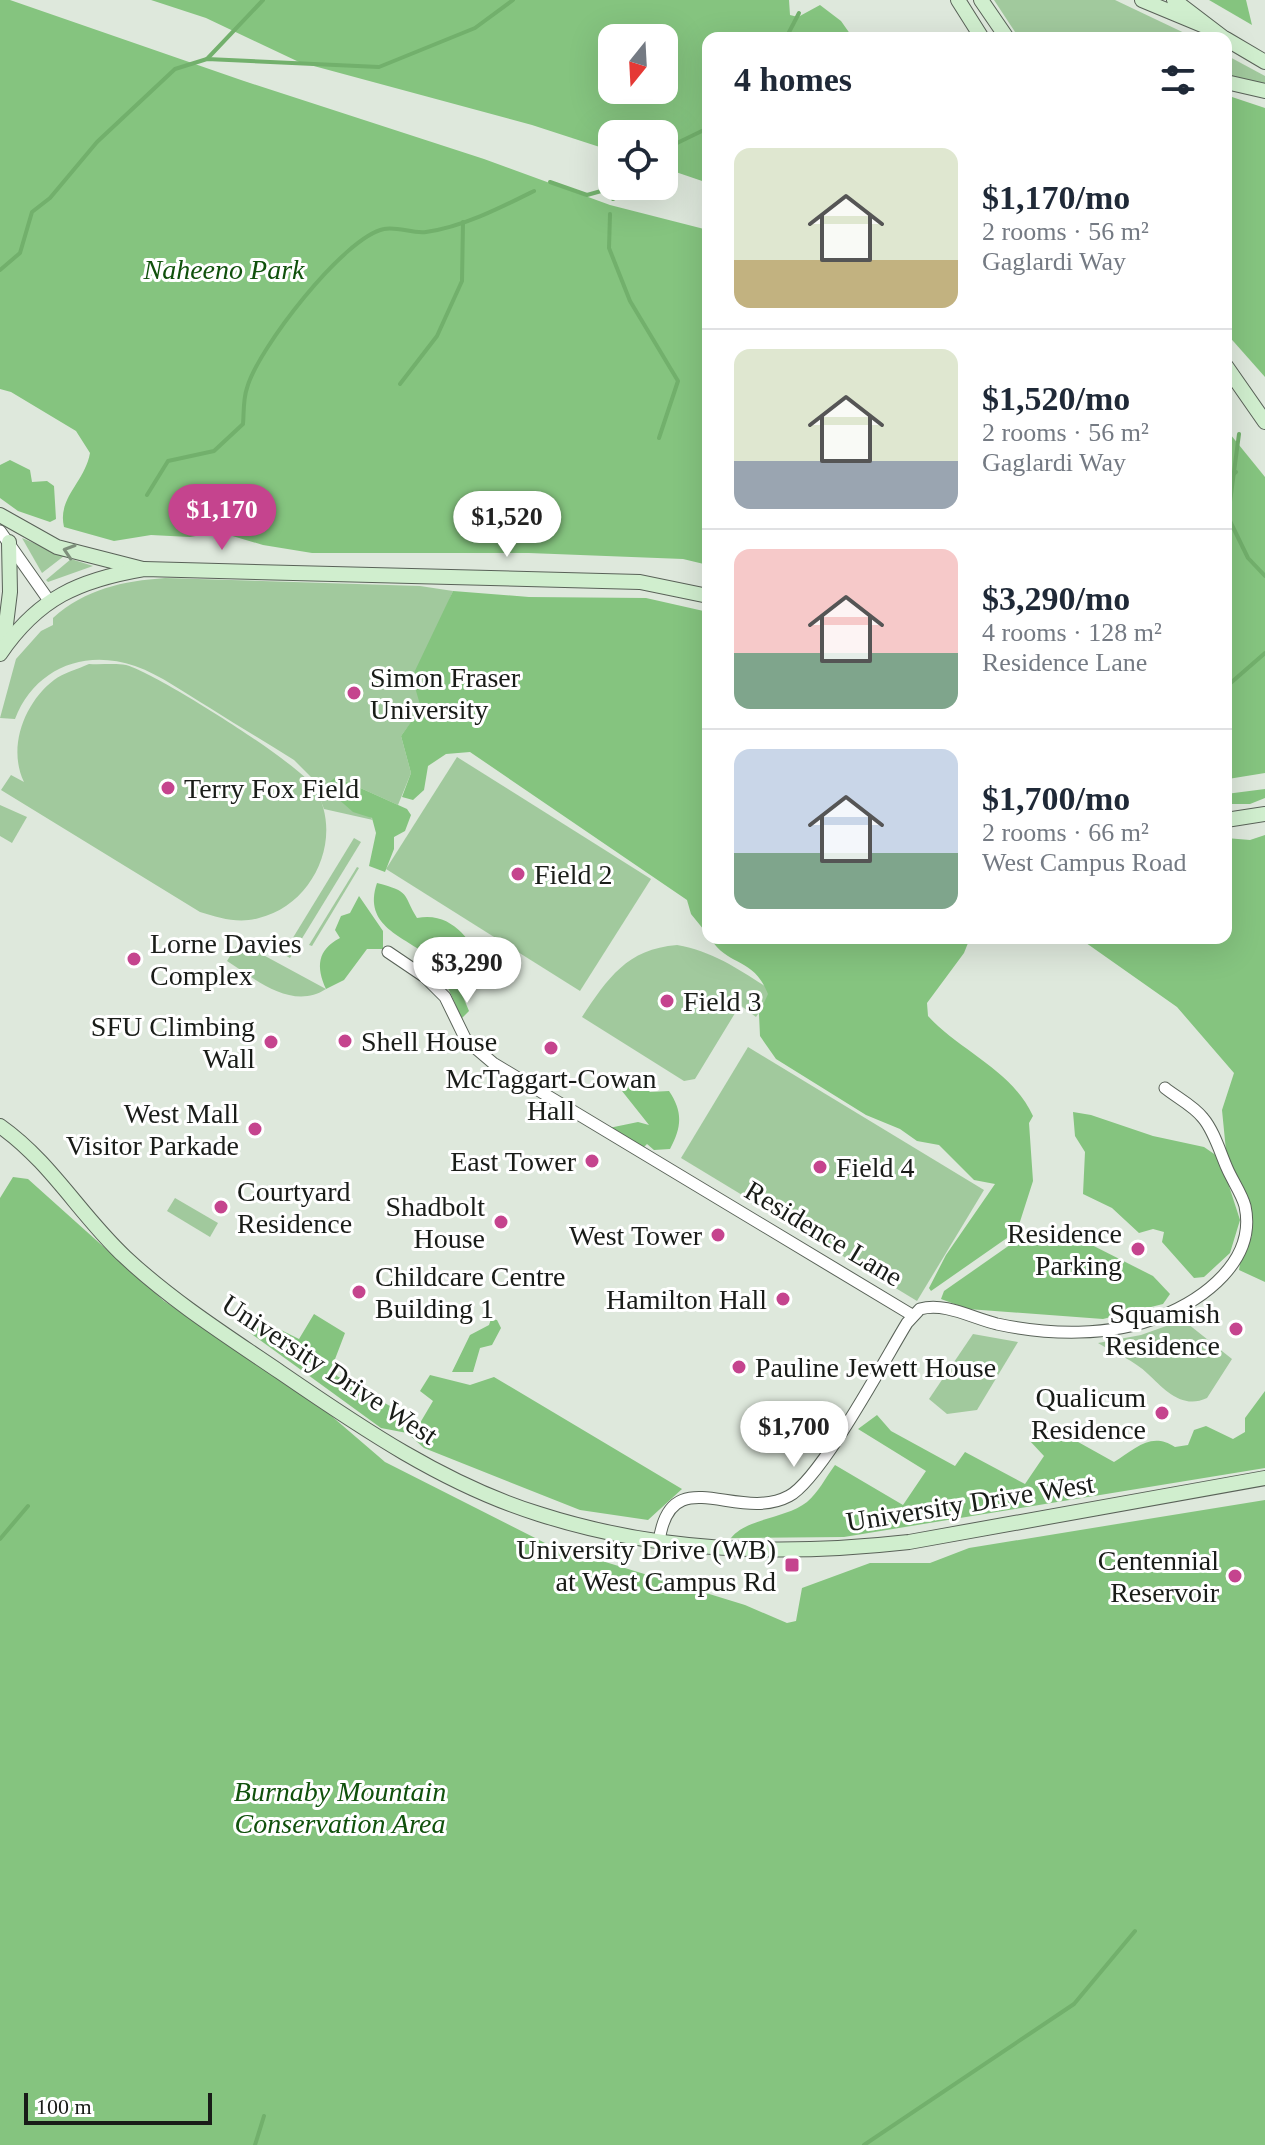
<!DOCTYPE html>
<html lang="en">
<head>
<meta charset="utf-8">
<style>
  body { margin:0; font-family:"Times New Roman",serif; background:#f6f6f7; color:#1f2937; height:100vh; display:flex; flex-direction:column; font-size:30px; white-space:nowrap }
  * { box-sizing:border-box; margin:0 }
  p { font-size:26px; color:#747a83 }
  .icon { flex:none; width:44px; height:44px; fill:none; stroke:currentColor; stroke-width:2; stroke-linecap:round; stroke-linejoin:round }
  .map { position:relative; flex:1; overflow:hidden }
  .drawer { position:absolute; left:702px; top:32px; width:530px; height:912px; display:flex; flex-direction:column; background:#fff; border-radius:16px; box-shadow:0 8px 32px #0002 }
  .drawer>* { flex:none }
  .needle { width:52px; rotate:198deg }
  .fabs { position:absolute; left:598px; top:24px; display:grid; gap:16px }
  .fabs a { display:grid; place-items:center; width:80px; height:80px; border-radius:16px; background:#fff; box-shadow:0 8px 32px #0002; font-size:40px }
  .scale { position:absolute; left:24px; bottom:20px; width:188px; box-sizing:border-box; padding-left:8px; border:4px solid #191c18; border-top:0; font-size:22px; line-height:28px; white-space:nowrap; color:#191c18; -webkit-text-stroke:6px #fff; paint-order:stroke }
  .price { position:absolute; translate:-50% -68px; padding:0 18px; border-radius:28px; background:#fff; color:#222; font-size:26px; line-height:52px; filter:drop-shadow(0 2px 4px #0008) }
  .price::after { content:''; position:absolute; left:50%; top:48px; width:24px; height:18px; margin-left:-12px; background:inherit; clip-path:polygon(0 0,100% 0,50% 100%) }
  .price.selected { background:#c5448e; color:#fff }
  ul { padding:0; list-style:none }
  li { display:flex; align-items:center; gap:24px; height:200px; padding:0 32px }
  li+li { border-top:2px solid #e0e1e3 }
  li span { display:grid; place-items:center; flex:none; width:224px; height:160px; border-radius:16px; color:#555 }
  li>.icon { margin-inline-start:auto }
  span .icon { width:96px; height:96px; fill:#fffc; stroke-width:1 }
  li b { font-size:34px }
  h2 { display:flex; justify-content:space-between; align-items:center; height:96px; padding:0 32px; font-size:34px }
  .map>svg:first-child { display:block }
  .green { fill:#a1c99d }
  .forest { fill:#85c47f; fill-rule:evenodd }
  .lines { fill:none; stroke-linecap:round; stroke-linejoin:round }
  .stream { stroke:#72b06c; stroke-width:4 }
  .street-casing { stroke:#596258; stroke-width:13 }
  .secondary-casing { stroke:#596258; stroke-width:16 }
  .street { stroke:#fff; stroke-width:11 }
  .secondary { stroke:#d0eece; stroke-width:14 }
  .oneway { stroke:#7e907c }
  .poi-dot { fill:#c5448e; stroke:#fff; stroke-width:3 }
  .labels { text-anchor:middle; stroke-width:6; stroke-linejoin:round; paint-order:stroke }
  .park-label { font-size:28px; font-style:italic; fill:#10510c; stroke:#fff }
  .poi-label { font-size:28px; fill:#191c18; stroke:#fff; text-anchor:end }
  .street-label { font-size:28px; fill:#191c18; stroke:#fff }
</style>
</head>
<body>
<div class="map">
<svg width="1265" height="2145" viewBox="0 0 1265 2145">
  <rect width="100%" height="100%" fill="#dee8dc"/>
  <!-- green -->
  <g class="green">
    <path d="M994,0H1115L1195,38H1019Z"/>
    <path d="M1226,55L1265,76V86L1226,78Z"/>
    <path d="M22,538L64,556L42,573Z"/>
    <path d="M71,559L93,566L48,582L46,580Z"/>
    <path d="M165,578L420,586L453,591L435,634L422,708L401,736L411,773L398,805L336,777L373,820L324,809L312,778L294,760C266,742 238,726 210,708C186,694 161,675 135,666C84,648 34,669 15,719L0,718L16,659L41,631L53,625V618C85,589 123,581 165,578Z"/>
    <path d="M89,664C100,665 115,663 126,665C156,673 297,762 314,787C345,836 314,905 259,918C239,924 219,918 200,912L1,790L11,775L24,782C7,747 25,702 54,680C63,673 78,669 89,664Z"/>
    <path d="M457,757L651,879L580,991L386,869Z"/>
    <path d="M0,805L27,817L12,843L0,836Z"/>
    <path d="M354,838L361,842L290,958L283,954Z"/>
    <path d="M357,867L359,868L312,946L309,945Z"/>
    <path d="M239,942L326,989C292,1011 255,979 227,961Z"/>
    <path d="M677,945C716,952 742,972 773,991L756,1017L740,1005L695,1079L684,1081L582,1017C608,978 627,949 677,945Z"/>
    <path d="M748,1047L984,1190L917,1301L681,1158Z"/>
    <path d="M175,1198L218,1223L210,1237L167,1211Z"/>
    <path d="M1183,1320L1232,1359L1207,1398C1182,1410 1164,1389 1148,1374C1135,1361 1113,1352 1098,1343L1141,1335Z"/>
    <path d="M973,1334L1018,1342L977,1410L947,1414L929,1399Z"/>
  </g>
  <!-- forest -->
  <g class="forest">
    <path d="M0,0H10L241,80L484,159L610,205L708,230V565L683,559L529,553H312L263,545L219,532L190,537L151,535L114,541L64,527C57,498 85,482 90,453L76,431L11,392L0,389Z"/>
    <path d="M151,0H789L790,15L798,17L820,5L841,21L853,38H708V183L664,168V134H612V151L532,125L299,62L206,18ZM612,38H664V90H612Z"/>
    <path d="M1209,0H1246L1252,25Z"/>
    <path d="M1226,95L1265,108V377L1226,333Z"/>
    <path d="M1226,429L1265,477V773L1228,779Z"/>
    <path d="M10,460L30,470L32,482L47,481L54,486L56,519L50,522L18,511L0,498V465Z"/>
    <path d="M453,591L529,597L646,598L708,612V935L691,914L687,900L470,752L446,754L428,766L424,790L413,800L402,797L411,773L401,736L421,708L412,677Z"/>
    <path d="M336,777L407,809L411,815L405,831L394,837V849L385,872L369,866L376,833L372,818L353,812L327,789V784Z"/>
    <path d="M1265,789V798L1250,804H1226V794Z"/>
    <path d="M1265,835V1282L1239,1270L1241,1257L1252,1236L1228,1171L1222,1110L1234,1073L1177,1007L1079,938H1226V838L1250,840Z"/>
    <path d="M377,883C411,892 402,893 417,918C452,911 469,940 486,965L459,963C453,982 462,992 469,1011L462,1018C454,1003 441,967 429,957C405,936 362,927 377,883Z"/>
    <path d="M359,896L383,931V949H367L344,980L326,989C316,967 317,950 340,938L335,930L341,916L350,913Z"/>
    <path d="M710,938H970L964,953L927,1003L928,1016C960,1051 1012,1070 1033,1116L1029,1123L1033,1181L1017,1231L931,1291L929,1288L946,1255L995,1184L974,1180L939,1145L917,1141L900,1129L866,1115L776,1059L760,1036L759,1014L768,994C753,956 729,968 710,938Z"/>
    <path d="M630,1081H639L650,1092L669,1091C683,1112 682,1127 670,1149L654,1150L647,1144L643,1148L609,1128L638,1122L649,1125L622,1091Z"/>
    <path d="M1073,1112L1091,1115L1153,1136L1204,1147L1220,1158L1240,1220L1230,1253L1204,1277L1194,1278L1162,1242L1164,1232L1153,1229L1139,1233L1112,1208L1083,1194L1085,1152L1075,1136Z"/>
    <path d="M13,1177L28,1179L164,1301L314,1401L385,1462L547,1544L745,1605L787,1623L796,1621L802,1588L870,1563H930L969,1548L1265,1500V2145H0V1198Z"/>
    <path d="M1030,1231L1076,1237L1153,1276L1170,1294L1163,1304L1103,1319L968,1309L941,1299L944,1291Z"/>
    <path d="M249,1314L299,1339L314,1314L345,1333L332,1367L337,1376L420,1423L433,1401L420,1391L430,1375L470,1385L494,1377L682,1489L648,1520L580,1510L424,1448L407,1433L381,1428L246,1330Z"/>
    <path d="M491,1319L497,1320L501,1328L492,1345L480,1348L473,1372H452L470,1335L489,1325Z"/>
    <path d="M1265,1391V1468L844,1537L731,1538C747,1518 785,1519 807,1502C818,1493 826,1477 835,1465L903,1505L926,1471L858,1429L877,1415L891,1431L955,1466L965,1452L1025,1484L1044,1456L1029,1440L1044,1423L1114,1462C1135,1449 1151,1431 1175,1447L1188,1445L1194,1430L1206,1426L1233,1439L1245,1432V1418Z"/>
  </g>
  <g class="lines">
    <!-- stream -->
    <g class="stream">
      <path d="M786,38L799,13"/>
      <path d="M207,59L263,0"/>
      <path d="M664,154L673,145L708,128"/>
      <path d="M550,182L587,195L619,186"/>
      <path d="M613,199L632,186"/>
      <path d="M610,214L609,248L630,301L678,381L659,438"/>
      <path d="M0,270L20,253L32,212L50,198L97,142L175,69L207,59L379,67L475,28L513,0"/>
      <path d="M400,384L437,336L462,281L463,222"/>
      <path d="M1239,434L1228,517L1248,558L1265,576"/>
      <path d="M1226,479L1236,472"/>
      <path d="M147,495L168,461L214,451L243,424C244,413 243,399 247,388C257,350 344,237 384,229C397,226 413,234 426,232C463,227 502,207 534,191"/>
      <path d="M1226,687L1265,653"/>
      <path d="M0,1539L28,1506"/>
      <path d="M255,2145L264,2116"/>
      <path d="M864,2145L1074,2004L1135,1931"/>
    </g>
    <!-- street casing -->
    <g class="street-casing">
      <g id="street">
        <path d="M0,531L50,602"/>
        <path d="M388,952L425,977L445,997L466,1040L493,1063L912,1315"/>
        <path d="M659,1542C670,1458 737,1524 789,1496C821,1479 885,1359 907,1323L920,1309C945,1302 972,1318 997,1324C1048,1335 1110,1337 1159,1317C1203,1300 1257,1261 1245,1206C1242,1194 1232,1180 1227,1168C1220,1152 1214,1131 1203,1118C1194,1106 1176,1097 1165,1088"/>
      </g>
    </g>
    <!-- secondary casing -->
    <g class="secondary-casing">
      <g id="secondary">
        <path d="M958,0L982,38"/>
        <path d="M981,0L1007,38"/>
        <path d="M1142,0L1207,27"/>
        <path d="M1174,0L1224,38"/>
        <path d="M1226,39L1265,62"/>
        <path d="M1226,82L1265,91"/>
        <path d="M1226,366L1265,422"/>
        <path d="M0,515L57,547L143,569"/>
        <path d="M3,649L10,592L9,542"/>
        <path d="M0,654C38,598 79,580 144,569L640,582L708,596"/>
        <path d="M1226,820L1265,814"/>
        <path d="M0,1126C51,1162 80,1215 125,1257C172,1301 227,1336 280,1372C360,1427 445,1485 539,1514C660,1553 784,1556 909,1542L1265,1478"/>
      </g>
    </g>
    <!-- street -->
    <use href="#street" class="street"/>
    <!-- secondary -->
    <use href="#secondary" class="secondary"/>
  </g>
  <!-- one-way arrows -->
  <defs><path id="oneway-chevron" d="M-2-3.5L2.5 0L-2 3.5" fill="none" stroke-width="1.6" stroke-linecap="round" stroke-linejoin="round" transform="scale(2)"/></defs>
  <use class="oneway" href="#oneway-chevron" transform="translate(69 551) rotate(-162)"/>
  <!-- markers -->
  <g class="poi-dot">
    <circle cx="354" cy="693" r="8"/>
    <circle cx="168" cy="788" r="8"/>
    <circle cx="518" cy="874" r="8"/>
    <circle cx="134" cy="959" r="8"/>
    <circle cx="667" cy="1001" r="8"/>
    <circle cx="345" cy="1041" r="8"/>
    <circle cx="271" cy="1042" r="8"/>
    <circle cx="551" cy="1048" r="8"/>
    <circle cx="255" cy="1129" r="8"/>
    <circle cx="592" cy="1161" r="8"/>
    <circle cx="820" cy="1167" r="8"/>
    <circle cx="221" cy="1207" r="8"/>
    <circle cx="501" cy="1222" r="8"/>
    <circle cx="718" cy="1235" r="8"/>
    <circle cx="1138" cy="1249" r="8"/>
    <circle cx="359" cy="1292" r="8"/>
    <circle cx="783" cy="1299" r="8"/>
    <circle cx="1236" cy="1329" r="8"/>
    <circle cx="739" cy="1367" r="8"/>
    <circle cx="1162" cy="1413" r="8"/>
    <rect x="784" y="1557" width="16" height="16" rx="4"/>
    <circle cx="1235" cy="1576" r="8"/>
  </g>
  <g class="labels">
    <!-- park labels -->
    <g class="park-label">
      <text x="224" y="279">Naheeno Park</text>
      <text x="340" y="1801">Burnaby Mountain<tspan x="340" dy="32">Conservation Area</tspan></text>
    </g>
    <!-- poi labels -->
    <g class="poi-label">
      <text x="370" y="687" text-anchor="start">Simon Fraser<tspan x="370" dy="32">University</tspan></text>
      <text x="184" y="798" text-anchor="start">Terry Fox Field</text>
      <text x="534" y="884" text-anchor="start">Field 2</text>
      <text x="150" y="953" text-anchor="start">Lorne Davies<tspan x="150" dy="32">Complex</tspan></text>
      <text x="683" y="1011" text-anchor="start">Field 3</text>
      <text x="255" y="1036">SFU Climbing<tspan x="255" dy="32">Wall</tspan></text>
      <text x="361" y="1051" text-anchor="start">Shell House</text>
      <text x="551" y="1088" text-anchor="middle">McTaggart-Cowan<tspan x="551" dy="32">Hall</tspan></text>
      <text x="239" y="1123">West Mall<tspan x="239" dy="32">Visitor Parkade</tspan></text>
      <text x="576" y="1171">East Tower</text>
      <text x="836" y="1177" text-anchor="start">Field 4</text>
      <text x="237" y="1201" text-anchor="start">Courtyard<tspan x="237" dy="32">Residence</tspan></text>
      <text x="485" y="1216">Shadbolt<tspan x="485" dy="32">House</tspan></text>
      <text x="1122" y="1243">Residence<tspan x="1122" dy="32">Parking</tspan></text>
      <text x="702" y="1245">West Tower</text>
      <text x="375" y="1286" text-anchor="start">Childcare Centre<tspan x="375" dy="32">Building 1</tspan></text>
      <text x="767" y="1309">Hamilton Hall</text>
      <text x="1220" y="1323">Squamish<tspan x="1220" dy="32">Residence</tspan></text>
      <text x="755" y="1377" text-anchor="start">Pauline Jewett House</text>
      <text x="1146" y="1407">Qualicum<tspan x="1146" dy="32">Residence</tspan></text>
      <text x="776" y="1559">University Drive (WB)<tspan x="776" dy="32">at West Campus Rd</tspan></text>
      <text x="1219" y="1570">Centennial<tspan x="1219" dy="32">Reservoir</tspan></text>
    </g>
    <!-- street labels -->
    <g class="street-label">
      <text transform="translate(824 1233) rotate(31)" y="10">Residence Lane</text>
      <text transform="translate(330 1369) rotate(33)" y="10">University Drive West</text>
      <text transform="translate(970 1502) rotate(-9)" y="10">University Drive West</text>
    </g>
  </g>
</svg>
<div class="fabs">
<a><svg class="needle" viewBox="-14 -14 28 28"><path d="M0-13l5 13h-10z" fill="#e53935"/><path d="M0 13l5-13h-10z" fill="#747a83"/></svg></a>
<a><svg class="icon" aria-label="locate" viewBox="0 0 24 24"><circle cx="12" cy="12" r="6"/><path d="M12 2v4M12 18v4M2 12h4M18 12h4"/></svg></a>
</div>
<div class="scale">100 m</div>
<b class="price selected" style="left:222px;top:552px">$1,170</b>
<b class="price" style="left:507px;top:559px">$1,520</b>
<b class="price" style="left:467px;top:1005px">$3,290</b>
<b class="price" style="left:794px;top:1469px">$1,700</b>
<section class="drawer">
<h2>4 homes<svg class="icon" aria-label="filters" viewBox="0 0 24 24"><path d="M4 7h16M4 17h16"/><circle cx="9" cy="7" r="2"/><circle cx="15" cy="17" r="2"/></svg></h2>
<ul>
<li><span style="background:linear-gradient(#dfe7d0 70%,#c2b280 0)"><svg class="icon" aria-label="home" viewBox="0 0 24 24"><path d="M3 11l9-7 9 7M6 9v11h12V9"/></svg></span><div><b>$1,170/mo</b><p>2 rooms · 56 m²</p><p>Gaglardi Way</p></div></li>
<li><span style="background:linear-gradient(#dfe7d0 70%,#9aa5b1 0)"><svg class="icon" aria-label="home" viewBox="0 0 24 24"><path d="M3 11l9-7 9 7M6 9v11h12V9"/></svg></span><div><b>$1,520/mo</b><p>2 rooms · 56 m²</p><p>Gaglardi Way</p></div></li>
<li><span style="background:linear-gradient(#f6c9c9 65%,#7fa58c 0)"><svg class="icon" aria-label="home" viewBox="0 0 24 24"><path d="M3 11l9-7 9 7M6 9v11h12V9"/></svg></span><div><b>$3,290/mo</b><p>4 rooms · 128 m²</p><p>Residence Lane</p></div></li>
<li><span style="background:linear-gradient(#c9d6e8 65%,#7fa58c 0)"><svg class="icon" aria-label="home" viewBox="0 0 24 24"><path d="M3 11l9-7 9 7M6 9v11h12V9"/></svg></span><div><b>$1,700/mo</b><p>2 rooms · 66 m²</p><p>West Campus Road</p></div></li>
</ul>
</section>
</div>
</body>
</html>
